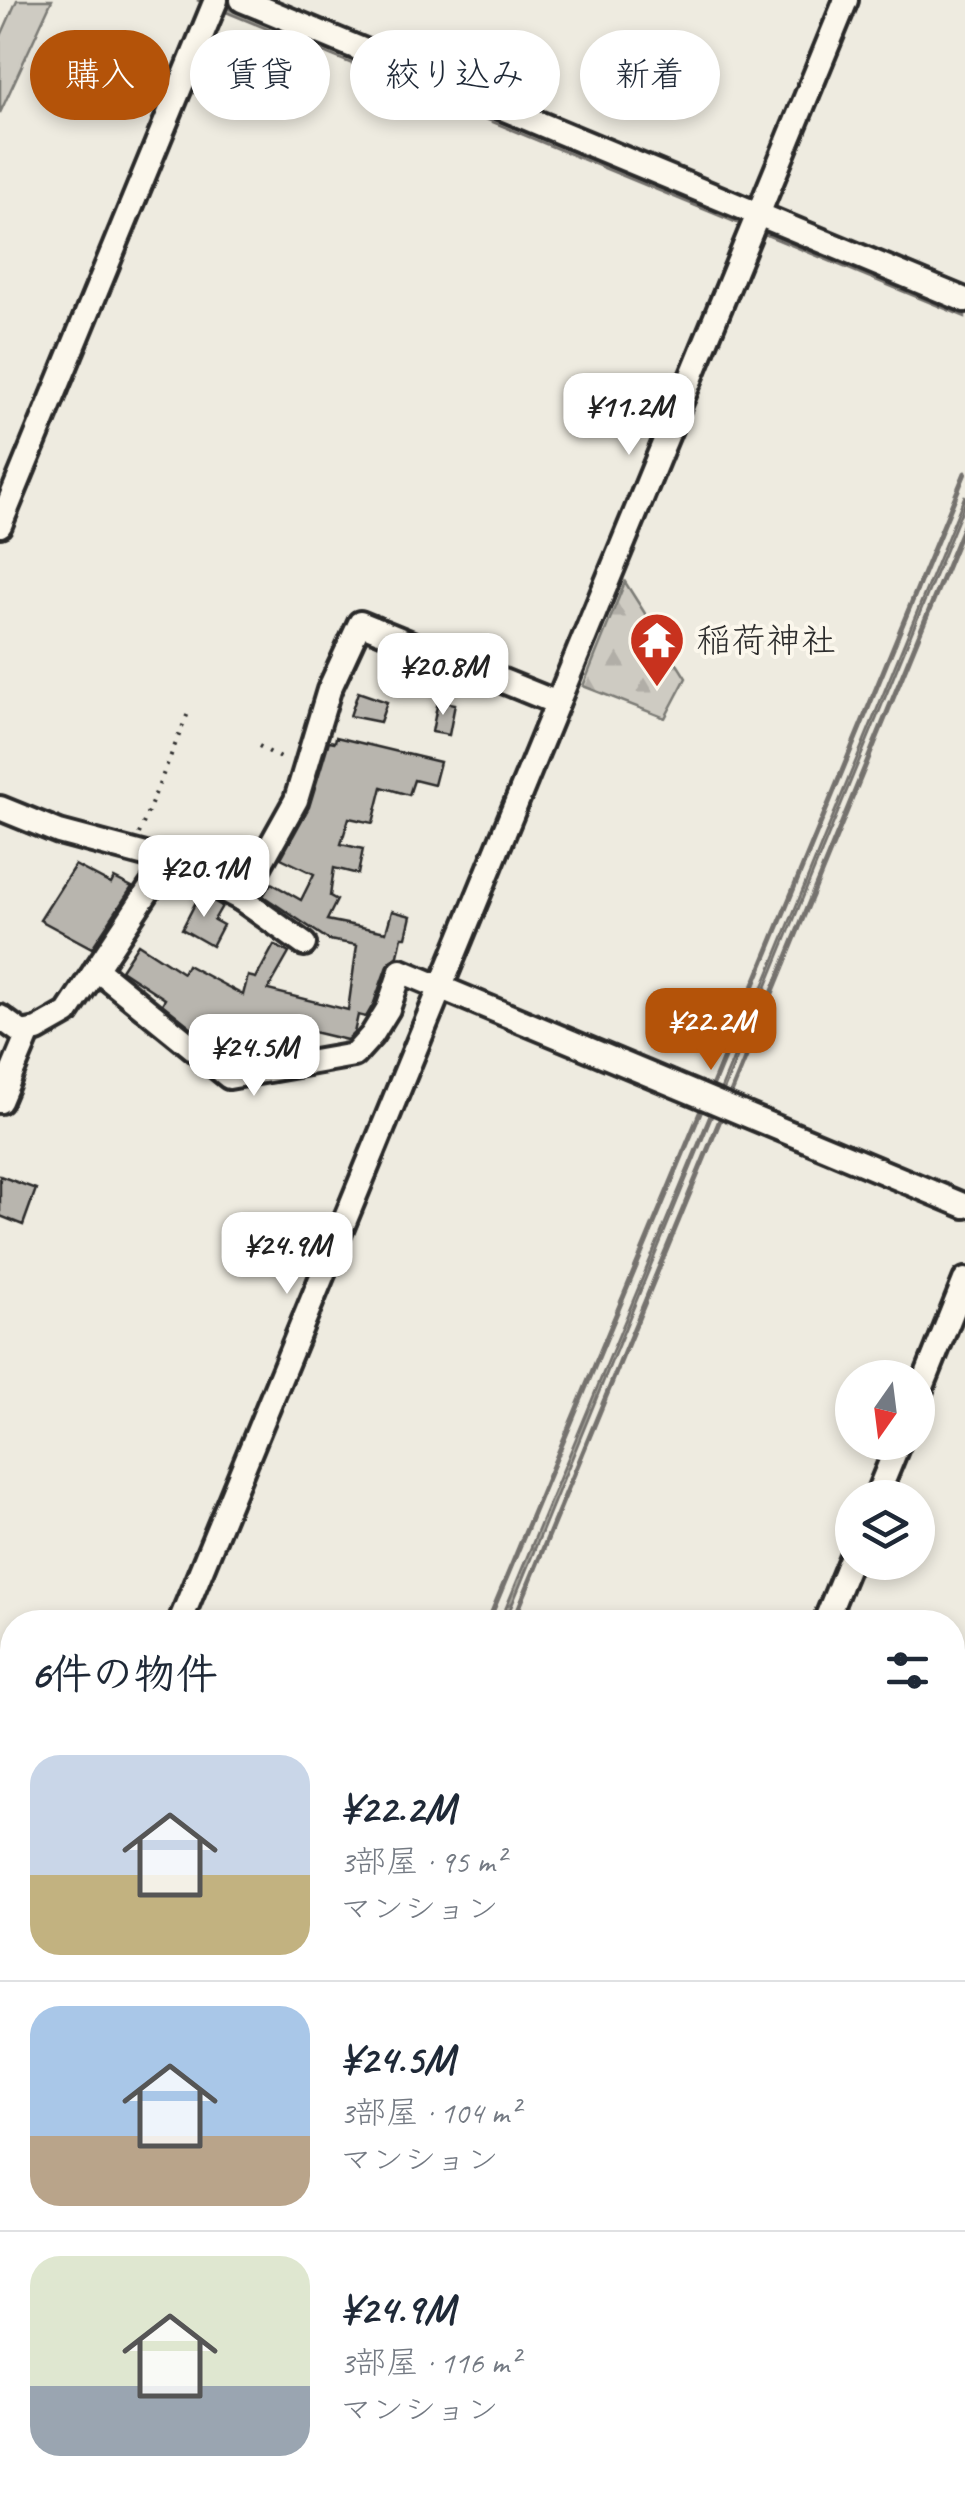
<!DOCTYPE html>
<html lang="ja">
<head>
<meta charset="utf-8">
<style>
  body { margin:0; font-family:Caveat,"Klee One",sans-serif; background:#f6f6f7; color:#1f2937; height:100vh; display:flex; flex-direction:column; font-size:38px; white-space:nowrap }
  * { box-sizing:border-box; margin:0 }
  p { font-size:32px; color:#747a83 }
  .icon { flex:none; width:55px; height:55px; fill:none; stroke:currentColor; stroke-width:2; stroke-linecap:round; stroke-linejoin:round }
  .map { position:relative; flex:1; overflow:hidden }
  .details { position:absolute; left:0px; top:1610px; width:965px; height:890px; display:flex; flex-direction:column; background:#fff; border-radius:40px 40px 0 0; box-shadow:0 5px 15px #0003 }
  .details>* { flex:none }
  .hud { position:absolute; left:30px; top:30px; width:905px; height:90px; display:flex; gap:20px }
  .needle { width:65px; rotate:194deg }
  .controls { position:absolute; left:835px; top:1360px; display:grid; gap:20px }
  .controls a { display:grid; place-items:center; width:100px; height:100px; border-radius:50%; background:#fff; box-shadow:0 5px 15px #0003; font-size:50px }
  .price { position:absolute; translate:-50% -85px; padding:0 22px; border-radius:20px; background:#fff; color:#222; font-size:32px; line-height:65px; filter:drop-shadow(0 2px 5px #0008) }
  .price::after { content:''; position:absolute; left:50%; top:60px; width:30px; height:22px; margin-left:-15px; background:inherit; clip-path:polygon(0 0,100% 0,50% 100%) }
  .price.active { background:#b45309; color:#fff }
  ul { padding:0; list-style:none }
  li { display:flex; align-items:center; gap:30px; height:250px; padding:0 30px }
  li+li { border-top:2px solid #e0e1e3 }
  li span { display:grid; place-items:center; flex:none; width:280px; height:200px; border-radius:30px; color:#555 }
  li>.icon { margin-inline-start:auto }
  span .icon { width:120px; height:120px; fill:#fffc; stroke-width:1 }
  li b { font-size:42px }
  h2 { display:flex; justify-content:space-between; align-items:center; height:120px; padding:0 30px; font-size:42px }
  .chip { padding:0 35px; border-radius:45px; background:#fff; box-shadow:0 5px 15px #0003; font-size:35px; line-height:90px }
  .chip.active { background:#b45309; color:#fff }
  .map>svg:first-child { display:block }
  .grass { fill:#cecbc2; stroke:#7c7b76; stroke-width:2.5 }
  .forest { fill:url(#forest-firs); stroke:#7c7b76; stroke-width:2.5 }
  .water { fill:url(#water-ripples); stroke:#74726e; stroke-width:2.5 }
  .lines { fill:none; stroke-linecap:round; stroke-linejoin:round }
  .stream { stroke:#74726e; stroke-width:5 }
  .building { fill:#b8b5ae; stroke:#2b2b2b; stroke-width:2.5 }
  .minor-casing { stroke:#2b2b2b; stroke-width:30 }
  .major-casing { stroke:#2b2b2b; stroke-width:35 }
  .path { stroke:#2b2b2b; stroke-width:4; stroke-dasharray:2.5 8; stroke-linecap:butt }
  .minor { stroke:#fbf7ec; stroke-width:22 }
  .major { stroke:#fbf7ec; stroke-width:28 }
  .labels { text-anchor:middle; stroke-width:8; stroke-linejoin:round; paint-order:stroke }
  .poi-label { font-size:35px; fill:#2b2b2b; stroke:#fbf7ec; text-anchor:start }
</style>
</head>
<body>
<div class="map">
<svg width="965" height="2500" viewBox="0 0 965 2500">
  <defs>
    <pattern id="forest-firs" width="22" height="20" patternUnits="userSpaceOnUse" patternTransform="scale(2.5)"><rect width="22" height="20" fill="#cecbc2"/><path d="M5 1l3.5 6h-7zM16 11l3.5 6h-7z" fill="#b1aea7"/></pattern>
    <pattern id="water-ripples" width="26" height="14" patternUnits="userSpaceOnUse" patternTransform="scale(2.5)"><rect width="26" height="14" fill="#a4a29a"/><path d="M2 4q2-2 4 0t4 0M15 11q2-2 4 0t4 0" fill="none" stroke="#86847e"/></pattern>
  </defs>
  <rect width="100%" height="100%" fill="#eeebe0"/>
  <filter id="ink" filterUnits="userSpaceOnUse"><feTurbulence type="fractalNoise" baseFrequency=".01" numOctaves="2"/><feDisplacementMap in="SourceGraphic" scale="20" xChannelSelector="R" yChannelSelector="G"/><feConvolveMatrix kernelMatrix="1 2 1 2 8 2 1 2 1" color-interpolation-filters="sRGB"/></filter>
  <g filter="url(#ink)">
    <!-- grass -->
    <path class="grass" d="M17,0H52L0,113V38Z"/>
    <!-- forest -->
    <path class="forest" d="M625,582L686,678L665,718L583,686Z"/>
    <!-- water -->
    <g class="water">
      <path d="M197,0H208L965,312V317Z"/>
      <path d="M965,495V503L721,1097L718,1096Z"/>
      <path d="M712,1110L714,1111L505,1622H500Z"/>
    </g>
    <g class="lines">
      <!-- stream -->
      <g class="stream">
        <path d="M711,1089L965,473"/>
        <path d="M729,1098L965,523"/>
        <path d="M488,1622L702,1108"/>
        <path d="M513,1622L722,1115"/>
        <path d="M952,2073L965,2078"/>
      </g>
    </g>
    <!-- building -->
    <g class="building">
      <path d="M358,692L387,702L380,722L350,716Z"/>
      <path d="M438,701L455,704L449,735L432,732Z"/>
      <path d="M336,737L440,762L434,785L414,780L409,795L382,787L373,823L349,818L341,844L363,849L358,874L334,868L330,896L337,900L327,920L386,932L392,911L411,916L406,937H402L398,956L387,966L374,1003L366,1017L358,1015L354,1033L347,1040L305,1030L303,1037L261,1027L255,1050L243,1046L231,1059L162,1004L165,999L121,970L138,944L183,973L187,965L243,995L248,976L256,978L274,945L289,953L268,990L348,1010L357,945L329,940L263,896L271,883L301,900L314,874L281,858L309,807L329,741L335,742Z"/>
      <path d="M75,865L111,884L114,878L132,887L92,948L40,920Z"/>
      <path d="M200,894L222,906L214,920L223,925L212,946L182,929Z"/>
      <path d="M0,1176L36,1189L23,1225L0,1216Z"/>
    </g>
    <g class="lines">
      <!-- minor casing -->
      <g class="minor-casing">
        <g id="minor">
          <path d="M242,0L965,300"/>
          <path d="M0,525L216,0"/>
          <path d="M0,808L59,832L168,861L241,899L296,800L329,690L360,623L557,703"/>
          <path d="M241,899L304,944"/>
          <path d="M96,969L229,1077L354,1055L372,1035L388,1009L401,971L965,1206"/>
          <path d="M0,1017L22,1033L37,1030L67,1013L168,861"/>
          <path d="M0,1101L29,1032"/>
          <path d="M918,1397L965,1280"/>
          <path d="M876,1498L899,1442"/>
          <path d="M180,1622L846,0"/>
          <path d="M825,1622L852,1556"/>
          <path d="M0,2058L12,2027"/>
          <path d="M0,2473L12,2477"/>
          <path d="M51,2488L101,2500"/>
        </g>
      </g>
      <!-- major casing -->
      <g class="major-casing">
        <g id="major">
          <path d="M0,1710L12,1715"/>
          <path d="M952,2100L965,2105"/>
        </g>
      </g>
      <!-- path -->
      <g class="path">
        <path d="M259,746L285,761"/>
        <path d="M139,834L188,713"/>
        <path d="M0,2277L12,2282"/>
        <path d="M464,2500L469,2488"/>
      </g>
      <!-- minor -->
      <use href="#minor" class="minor"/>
      <!-- major -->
      <use href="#major" class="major"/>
    </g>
  </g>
  <!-- icons -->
  <defs>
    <g id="temple-pin" transform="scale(2.875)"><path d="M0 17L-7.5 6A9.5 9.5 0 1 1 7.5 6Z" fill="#c8321e" stroke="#fbf7ec"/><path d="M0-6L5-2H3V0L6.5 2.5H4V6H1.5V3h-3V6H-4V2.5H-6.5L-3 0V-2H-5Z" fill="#fff"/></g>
  </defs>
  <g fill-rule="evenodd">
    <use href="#temple-pin" x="657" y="640"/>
  </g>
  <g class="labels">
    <!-- poi labels -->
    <g class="poi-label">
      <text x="696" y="652">稲荷神社</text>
    </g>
  </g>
</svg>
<div class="controls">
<a><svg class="needle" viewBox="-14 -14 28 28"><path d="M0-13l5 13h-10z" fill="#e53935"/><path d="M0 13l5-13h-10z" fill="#747a83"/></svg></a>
<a><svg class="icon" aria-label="layers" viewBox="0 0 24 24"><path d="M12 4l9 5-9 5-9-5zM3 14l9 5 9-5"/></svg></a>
</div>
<b class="price" style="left:629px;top:458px">¥11.2M</b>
<b class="price" style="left:443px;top:718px">¥20.8M</b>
<b class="price" style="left:204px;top:920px">¥20.1M</b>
<b class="price active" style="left:711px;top:1073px">¥22.2M</b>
<b class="price" style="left:254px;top:1099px">¥24.5M</b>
<b class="price" style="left:287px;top:1297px">¥24.9M</b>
<div class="hud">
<a class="chip active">購入</a>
<a class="chip">賃貸</a>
<a class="chip">絞り込み</a>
<a class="chip">新着</a>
</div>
<section class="details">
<h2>6件の物件<svg class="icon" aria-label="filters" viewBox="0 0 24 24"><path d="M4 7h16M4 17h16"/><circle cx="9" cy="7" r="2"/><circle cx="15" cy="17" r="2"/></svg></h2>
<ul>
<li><span style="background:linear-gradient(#c9d6e8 60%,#c2b280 0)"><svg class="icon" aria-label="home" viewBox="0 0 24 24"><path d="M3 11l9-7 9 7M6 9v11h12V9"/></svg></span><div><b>¥22.2M</b><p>3部屋 · 95 m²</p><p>マンション</p></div></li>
<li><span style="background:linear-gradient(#a9c7e8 65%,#b9a48a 0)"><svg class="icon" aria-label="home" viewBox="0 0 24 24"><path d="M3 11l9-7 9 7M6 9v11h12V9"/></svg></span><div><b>¥24.5M</b><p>3部屋 · 104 m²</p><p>マンション</p></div></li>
<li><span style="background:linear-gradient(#dfe7d0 65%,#9aa5b1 0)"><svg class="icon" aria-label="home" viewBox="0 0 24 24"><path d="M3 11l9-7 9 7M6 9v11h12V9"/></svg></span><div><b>¥24.9M</b><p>3部屋 · 116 m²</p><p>マンション</p></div></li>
</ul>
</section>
</div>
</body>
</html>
